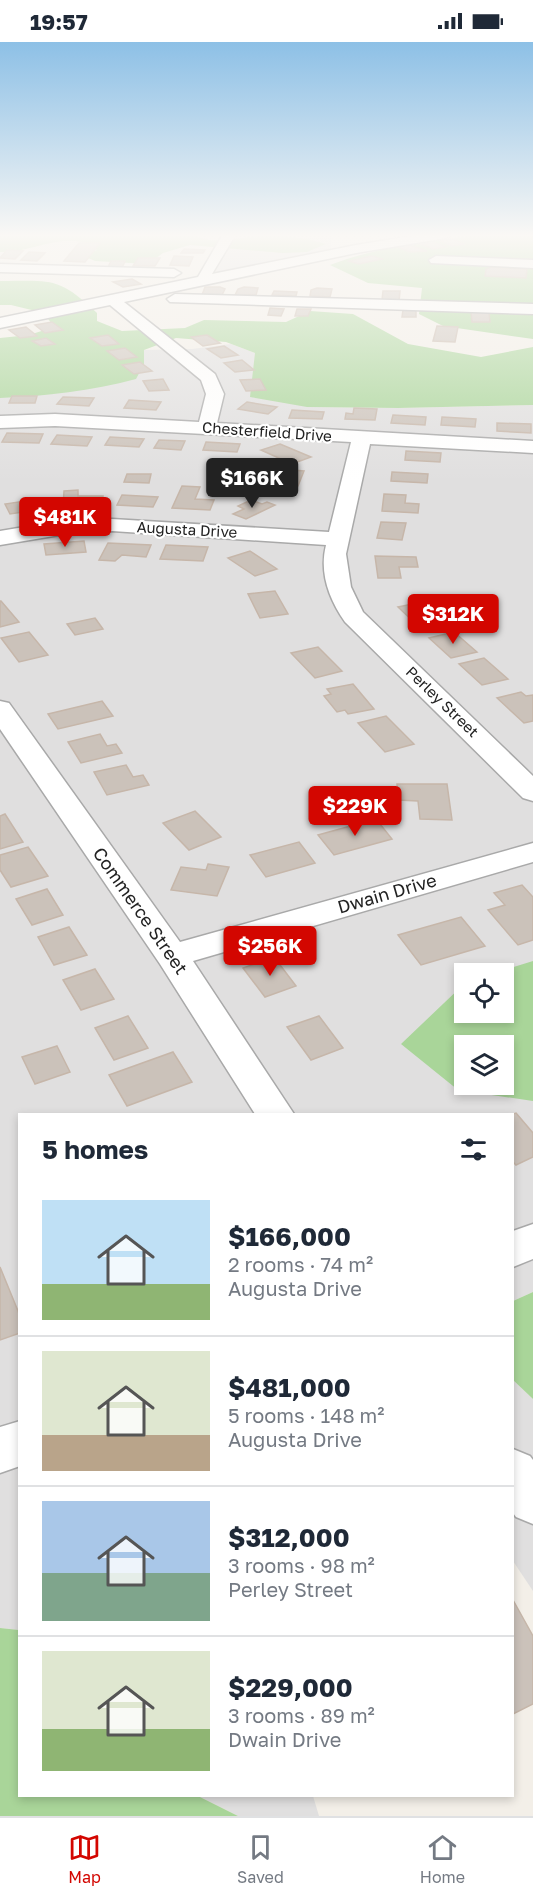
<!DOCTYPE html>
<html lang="en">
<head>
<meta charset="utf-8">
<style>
  body { margin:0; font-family:"Golos Text",sans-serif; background:#f2f2f3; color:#1f2937; height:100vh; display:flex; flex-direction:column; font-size:22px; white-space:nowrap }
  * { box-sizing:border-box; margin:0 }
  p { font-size:20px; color:#747a83 }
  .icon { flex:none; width:33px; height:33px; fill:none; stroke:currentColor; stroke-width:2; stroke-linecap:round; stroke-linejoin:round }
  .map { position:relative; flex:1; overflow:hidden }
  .side { position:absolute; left:18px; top:1071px; width:496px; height:684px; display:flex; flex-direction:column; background:#fff; border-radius:0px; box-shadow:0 3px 9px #0003 }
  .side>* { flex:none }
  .controls { position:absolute; left:454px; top:921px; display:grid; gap:12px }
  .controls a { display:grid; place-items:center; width:60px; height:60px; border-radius:0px; background:#fff; box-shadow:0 3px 9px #0003; font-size:30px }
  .price { position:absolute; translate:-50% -51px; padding:0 14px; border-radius:6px; background:#d30600; color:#fff; font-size:20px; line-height:39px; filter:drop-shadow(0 2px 3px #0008) }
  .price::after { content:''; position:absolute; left:50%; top:36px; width:18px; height:14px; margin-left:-9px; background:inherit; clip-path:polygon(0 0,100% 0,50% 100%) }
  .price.on { background:#222; color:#fff }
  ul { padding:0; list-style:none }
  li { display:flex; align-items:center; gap:18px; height:150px; padding:0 24px }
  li+li { border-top:2px solid #e0e1e3 }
  li span { display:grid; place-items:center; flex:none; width:168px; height:120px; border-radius:0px; color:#555 }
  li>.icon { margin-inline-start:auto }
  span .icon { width:72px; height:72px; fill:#fffc; stroke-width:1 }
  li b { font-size:26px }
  h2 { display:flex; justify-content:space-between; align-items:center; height:72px; padding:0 24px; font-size:26px }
  .status { display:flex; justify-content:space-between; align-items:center; height:42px; padding:0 30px; background:#fff; direction:ltr }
  .status svg { height:16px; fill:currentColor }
  .tab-bar { display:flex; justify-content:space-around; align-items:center; height:84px; border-top:2px solid #e0e1e3; background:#fff; font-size:16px; color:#747a83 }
  .tab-bar a { display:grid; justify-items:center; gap:3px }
  .tab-bar .on { color:#d30600 }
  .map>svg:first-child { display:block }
  .residential { fill:#e0dfdf; fill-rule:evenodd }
  .forest { fill:#a9d599; fill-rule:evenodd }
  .building { fill:#cbc2ba; stroke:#c6b6a9; stroke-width:1.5 }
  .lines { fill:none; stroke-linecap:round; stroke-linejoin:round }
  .minor-casing { stroke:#a9a9a9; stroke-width:3 }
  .minor { fill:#fff; fill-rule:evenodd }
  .labels { text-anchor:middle; stroke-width:4.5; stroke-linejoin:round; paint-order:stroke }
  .far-street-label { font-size:15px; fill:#222; stroke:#fff }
  .street-label { font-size:18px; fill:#222; stroke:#fff }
</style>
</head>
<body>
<div class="status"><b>19:57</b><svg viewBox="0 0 49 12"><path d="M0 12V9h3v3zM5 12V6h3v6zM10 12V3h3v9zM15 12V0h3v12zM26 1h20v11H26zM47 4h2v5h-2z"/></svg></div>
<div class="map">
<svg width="533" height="1774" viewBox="0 0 533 1774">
  <rect width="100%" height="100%" fill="#f3efe8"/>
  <!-- residential -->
  <g class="residential">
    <path d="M237,192H331V207L215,230Z"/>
    <path d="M231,302L255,311L307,365L398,366L533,363V1250L513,1259V1072H20L19,1588L0,1586V324L144,308L192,307ZM465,932H504V970H465ZM465,1004H504V1042H465Z"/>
    <path d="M513,1338L533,1357V1549L513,1519Z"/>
    <path d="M198,1754H313L319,1774H238Z"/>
  </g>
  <!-- forest -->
  <g class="forest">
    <path d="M0,192H197L195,193C214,204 238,195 260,194C282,193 305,195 326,202L307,210L283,211L190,203L163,211L148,222L95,219L81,213L97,208C71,185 30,212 0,210Z"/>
    <path d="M495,192L533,193V297L443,284L419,272L422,246L368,241L330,223C383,203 439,196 495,192Z"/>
    <path d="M0,239C51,239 58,234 97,271V279L122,289L185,286L204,278L286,280L310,269L353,272L408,302L481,315L533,305V363L398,366L307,365L250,355L255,311L226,300L176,296L144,308V322L136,337C91,349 46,354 0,356V296L29,293L54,285L44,271L11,263H0Z"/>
    <path d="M533,919V1059L458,1048L401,1002L465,941V970H504V932L494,931ZM465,1004H504V1042H465Z"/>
    <path d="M533,1250V1357L513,1338V1259Z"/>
    <path d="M0,1586L19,1588L20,1754H198L238,1774H0Z"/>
  </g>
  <!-- building -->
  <g class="building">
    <path d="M448,195L465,202L452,204L435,197Z"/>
    <path d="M429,198L446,205L433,207L416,200Z"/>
    <path d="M79,201H100L85,220L64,219Z"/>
    <path d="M407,202L427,209L410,210L395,204Z"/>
    <path d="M184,207L205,208L203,211H181Z"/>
    <path d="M7,208L23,209L15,217L0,216Z"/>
    <path d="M29,210L45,211L37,219L21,218Z"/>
    <path d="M174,214L193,215L189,224L170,223Z"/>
    <path d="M372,214L382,217L359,222L349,219Z"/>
    <path d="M138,216H160L155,224H133Z"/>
    <path d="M111,219H125L122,226L108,225Z"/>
    <path d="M491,225L527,227L526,236L485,234L486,227Z"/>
    <path d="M132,237L141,242L123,245L113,240Z"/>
    <path d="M205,245H220L225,247L222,253H202Z"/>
    <path d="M244,245L258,246L256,253H235L238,247Z"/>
    <path d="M317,246L332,247L330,255L310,254L311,248Z"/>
    <path d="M274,249L297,250L296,254L272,253Z"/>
    <path d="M383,249H400L399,259L382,258Z"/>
    <path d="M270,266L284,267L281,274L268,273Z"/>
    <path d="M297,267H311L308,274H295Z"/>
    <path d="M403,268H416V275H402Z"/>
    <path d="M471,270H489L490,280H472Z"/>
    <path d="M52,280L63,288L45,291L35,283Z"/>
    <path d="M437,284L458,285L455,300L433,299Z"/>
    <path d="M26,285L37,294L20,296L9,288Z"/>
    <path d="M108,293L119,302L102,304L90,296Z"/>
    <path d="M207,293L220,301L203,304L191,295Z"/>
    <path d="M46,296L55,302L41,304L32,299Z"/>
    <path d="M224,304L238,313L221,316L207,307Z"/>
    <path d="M125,306L137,315L119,318L107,309Z"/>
    <path d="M242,318L254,328L235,330L224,321Z"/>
    <path d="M140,320L152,329L134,332L122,323Z"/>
    <path d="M163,337L169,348L149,349L143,339Z"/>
    <path d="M260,337L266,348L246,349L240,338Z"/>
    <path d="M12,354H37L35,361H9Z"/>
    <path d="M63,355L94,356L89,364L57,362Z"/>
    <path d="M129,358L161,360L156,368L124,366Z"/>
    <path d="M247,360L277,365L268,372L238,367Z"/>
    <path d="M354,366L377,367L375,378L345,377L346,371L353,372Z"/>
    <path d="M292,368L324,370L322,377L289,376Z"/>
    <path d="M393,373L426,375L425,383L391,381Z"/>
    <path d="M442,375L476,377L475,385L441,383Z"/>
    <path d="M497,381L531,382V391L497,389Z"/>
    <path d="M7,391L43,392L39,401L2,400Z"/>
    <path d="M57,393L92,395L87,404L51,402Z"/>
    <path d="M110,395L144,397L139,405L105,403Z"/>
    <path d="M159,398L185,399L181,408L154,406Z"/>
    <path d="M206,400L240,402L237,410L203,408Z"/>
    <path d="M280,402L311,415L292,422L261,408Z"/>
    <path d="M406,409L441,411L440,420L405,418Z"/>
    <path d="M280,427L304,429L298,444L259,441L262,435L276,436Z"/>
    <path d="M392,430L428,432L427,441L391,439Z"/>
    <path d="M127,432H151L149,441L124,440Z"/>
    <path d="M182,444L200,445L195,457L214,458L210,468L172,466Z"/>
    <path d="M78,448V454H103L102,464L63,465L64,449Z"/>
    <path d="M384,452L406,453L405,461L419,462L418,471L382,469Z"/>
    <path d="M122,453L158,455L153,465L117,463Z"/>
    <path d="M45,456L50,466L10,472L5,462Z"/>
    <path d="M251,458L262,462L267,460L275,463L246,477L233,472L244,467L238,464Z"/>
    <path d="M381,480L406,481L402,498L377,496Z"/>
    <path d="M84,499L86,510L46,513L44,502Z"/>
    <path d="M108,501L151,503L146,515L122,513L115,519L99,518Z"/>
    <path d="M166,503L208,505L203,519L160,517Z"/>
    <path d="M250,509L277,527L255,534L228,516Z"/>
    <path d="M375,514L416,515L418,525H399L401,536H378Z"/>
    <path d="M275,549L288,572L260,576L248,552Z"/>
    <path d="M0,559H1L19,580L0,585Z"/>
    <path d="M422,560L431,569L444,566L450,572L439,574L446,581L420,586L398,565Z"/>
    <path d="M95,576L103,587L75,593L67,582Z"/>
    <path d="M29,590L48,613L19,620L1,596Z"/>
    <path d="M454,590L477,610L451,616L429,596Z"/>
    <path d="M318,605L342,629L315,636L291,611Z"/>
    <path d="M484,616L508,637L482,643L459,622Z"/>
    <path d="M353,642L374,667L348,672L345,668L337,670L324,654L331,652L327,647Z"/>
    <path d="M521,650L526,654L533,653V679L524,681L497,656Z"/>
    <path d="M102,659L113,674L58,687L48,672Z"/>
    <path d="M386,674L414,702L385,710L358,681Z"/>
    <path d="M100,692L107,704L116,702L122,711L81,721L68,700Z"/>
    <path d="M126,723L133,735L143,733L149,743L107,753L94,730Z"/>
    <path d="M397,742H447L452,778L420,777L418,759L398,758Z"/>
    <path d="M329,748L340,766L324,769L313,751Z"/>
    <path d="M195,769L221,795L189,808L163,781Z"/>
    <path d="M5,772L23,800L0,807V774Z"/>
    <path d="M376,777L392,797L334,813L318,793Z"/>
    <path d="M299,800L315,821L266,835L250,813Z"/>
    <path d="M28,805L48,834L11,845L0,828V813Z"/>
    <path d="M208,822L229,825L217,854L171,848L181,825L206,828Z"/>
    <path d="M522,843L533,855V898L518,903L488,868L505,863L494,851Z"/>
    <path d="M47,847L63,873L32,883L16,857Z"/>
    <path d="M461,875L485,904L421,923L398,893Z"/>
    <path d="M69,885L87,913L54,923L38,895Z"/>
    <path d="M274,915L296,944L265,955L243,926Z"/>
    <path d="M95,927L114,957L81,968L63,938Z"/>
    <path d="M128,974L148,1006L114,1018L95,986Z"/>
    <path d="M319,974L343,1006L311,1018L287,985Z"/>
    <path d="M57,1004L70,1030L35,1042L22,1015Z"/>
    <path d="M173,1010L192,1040L127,1064L109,1033Z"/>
    <path d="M516,1071L533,1091V1115L516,1123L513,1120V1072Z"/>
    <path d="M0,1225L20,1274V1291L0,1298Z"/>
    <path d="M513,1558L533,1594V1662L513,1672Z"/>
  </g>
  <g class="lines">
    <!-- minor casing -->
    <g class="minor-casing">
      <g id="minor">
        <path d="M223,192H236L212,232L356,203L424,192H453L446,196L356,211L124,260L215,332L224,352L217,381L533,399V411L370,402L346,512L351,545L363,570L533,734V759L523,756L345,580C329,557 319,531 326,503L112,489L66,492L0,503V489L66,478L112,477L329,490L351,400L55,384L0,386V374L55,372L199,380L206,352L201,338L110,263L0,286V276L198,235Z"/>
        <path d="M436,214L533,218V226L431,221L429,218Z"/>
        <path d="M0,222L174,227L181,231L174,235L0,230Z"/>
        <path d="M175,252L533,262V272L170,260L167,257Z"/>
        <path d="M0,659L9,661L180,900L533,801V820L193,919L294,1072H255L160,922L0,687Z"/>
        <path d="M533,1182V1217L513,1225V1189Z"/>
        <path d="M20,1379V1424L0,1431V1385Z"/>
        <path d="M513,1407L530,1414L533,1418V1482L516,1475L513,1471Z"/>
      </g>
    </g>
    <!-- minor -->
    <use href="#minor" class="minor"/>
  </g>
  <!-- sky -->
  <linearGradient id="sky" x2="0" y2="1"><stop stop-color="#8dc0e6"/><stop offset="0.44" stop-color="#faf8f5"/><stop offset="1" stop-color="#faf8f5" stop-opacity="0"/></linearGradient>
  <rect width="533" height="440" fill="url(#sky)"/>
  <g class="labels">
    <!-- far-street labels -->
    <g class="far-street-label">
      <text transform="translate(267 390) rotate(4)" y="5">Chesterfield Drive</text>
      <text transform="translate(187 488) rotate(3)" y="5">Augusta Drive</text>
      <text transform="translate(442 660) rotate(44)" y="5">Perley Street</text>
    </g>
    <!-- street labels -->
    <g class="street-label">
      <text transform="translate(387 852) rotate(-16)" y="6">Dwain Drive</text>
      <text transform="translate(140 869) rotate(55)" y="6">Commerce Street</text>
    </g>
  </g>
</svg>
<div class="controls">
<a><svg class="icon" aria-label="locate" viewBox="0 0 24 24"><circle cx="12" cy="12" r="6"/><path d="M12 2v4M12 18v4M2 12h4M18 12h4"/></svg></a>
<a><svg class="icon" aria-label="layers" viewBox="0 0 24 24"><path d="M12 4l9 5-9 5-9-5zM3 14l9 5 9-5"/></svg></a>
</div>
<b class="price on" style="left:252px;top:467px">$166K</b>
<b class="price" style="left:65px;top:506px">$481K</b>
<b class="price" style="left:453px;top:603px">$312K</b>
<b class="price" style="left:355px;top:795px">$229K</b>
<b class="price" style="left:270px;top:935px">$256K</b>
<section class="side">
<h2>5 homes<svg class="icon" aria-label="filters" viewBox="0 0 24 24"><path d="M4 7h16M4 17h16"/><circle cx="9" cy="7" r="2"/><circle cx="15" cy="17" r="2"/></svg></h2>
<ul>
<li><span style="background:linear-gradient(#bfe0f5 70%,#8fb573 0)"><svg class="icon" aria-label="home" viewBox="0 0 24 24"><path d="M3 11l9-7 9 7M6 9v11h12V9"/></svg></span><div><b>$166,000</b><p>2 rooms · 74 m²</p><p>Augusta Drive</p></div></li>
<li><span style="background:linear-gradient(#dfe7d0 70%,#b9a48a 0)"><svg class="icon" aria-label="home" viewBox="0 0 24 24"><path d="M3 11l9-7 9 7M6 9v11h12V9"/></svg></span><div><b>$481,000</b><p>5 rooms · 148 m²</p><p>Augusta Drive</p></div></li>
<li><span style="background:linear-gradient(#a9c7e8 60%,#7fa58c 0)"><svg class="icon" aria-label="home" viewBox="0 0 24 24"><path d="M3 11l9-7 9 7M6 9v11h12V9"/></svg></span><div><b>$312,000</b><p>3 rooms · 98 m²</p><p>Perley Street</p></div></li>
<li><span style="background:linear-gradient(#dfe7d0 65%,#8fb573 0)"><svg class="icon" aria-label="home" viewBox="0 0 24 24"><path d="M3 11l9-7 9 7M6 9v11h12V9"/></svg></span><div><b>$229,000</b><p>3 rooms · 89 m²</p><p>Dwain Drive</p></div></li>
</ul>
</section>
</div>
<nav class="tab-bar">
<a class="on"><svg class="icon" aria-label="map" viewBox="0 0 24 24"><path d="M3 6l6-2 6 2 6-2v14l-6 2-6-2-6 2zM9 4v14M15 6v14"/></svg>Map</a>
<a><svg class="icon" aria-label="saved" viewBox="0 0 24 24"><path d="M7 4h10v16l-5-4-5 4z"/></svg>Saved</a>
<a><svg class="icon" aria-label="home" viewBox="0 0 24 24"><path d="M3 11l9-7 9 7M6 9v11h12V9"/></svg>Home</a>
</nav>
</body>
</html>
